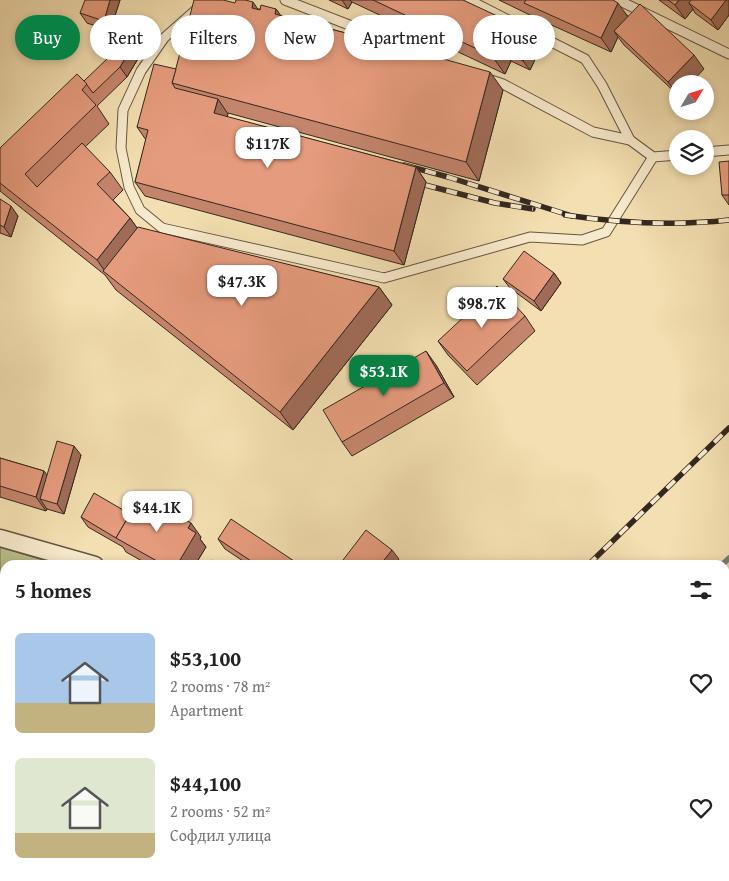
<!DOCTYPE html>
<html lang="en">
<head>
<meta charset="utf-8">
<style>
  body { margin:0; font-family:"Gentium Book Plus",serif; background:#f2f2f2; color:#222; height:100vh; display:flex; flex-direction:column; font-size:19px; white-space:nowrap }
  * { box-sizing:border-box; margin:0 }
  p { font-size:16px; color:#767676 }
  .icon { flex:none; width:28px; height:28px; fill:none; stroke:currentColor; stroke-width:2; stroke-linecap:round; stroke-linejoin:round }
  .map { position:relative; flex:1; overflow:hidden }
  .drawer { position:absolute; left:0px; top:560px; width:730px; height:321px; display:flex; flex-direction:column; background:#fff; border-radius:15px 15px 0 0; box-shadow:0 2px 8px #0003 }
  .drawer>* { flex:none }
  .banner { position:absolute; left:15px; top:15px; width:700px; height:45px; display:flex; gap:10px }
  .needle { width:32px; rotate:52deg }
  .controls { position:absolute; left:669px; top:75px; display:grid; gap:10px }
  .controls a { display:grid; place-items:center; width:45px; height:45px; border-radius:50%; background:#fff; box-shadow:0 2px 8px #0003; font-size:25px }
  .price { position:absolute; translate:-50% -42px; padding:0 11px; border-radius:10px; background:#fff; color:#222; font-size:16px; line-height:32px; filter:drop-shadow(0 1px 2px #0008) }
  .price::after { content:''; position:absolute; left:50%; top:30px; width:15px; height:11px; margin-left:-8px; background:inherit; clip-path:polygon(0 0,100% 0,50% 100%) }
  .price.selected { background:#0b8043; color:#fff }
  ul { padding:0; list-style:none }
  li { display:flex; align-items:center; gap:15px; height:125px; padding:0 15px }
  li span { display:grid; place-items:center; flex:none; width:140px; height:100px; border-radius:8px; color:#555 }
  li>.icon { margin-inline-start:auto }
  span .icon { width:60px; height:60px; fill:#fffc; stroke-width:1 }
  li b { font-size:21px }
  h2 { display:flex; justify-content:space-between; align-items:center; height:60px; padding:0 15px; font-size:21px }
  .pill { padding:0 18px; border-radius:22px; background:#fff; box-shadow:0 2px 8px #0003; font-size:18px; line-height:45px }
  .pill.selected { background:#0b8043; color:#fff }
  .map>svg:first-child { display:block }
  .green { fill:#bbc18b; stroke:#777455 }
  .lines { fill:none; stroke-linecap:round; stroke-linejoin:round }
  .stream { stroke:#74807a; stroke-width:5.5 }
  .service-casing { stroke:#635644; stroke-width:11 }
  .minor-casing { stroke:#635644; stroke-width:19 }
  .service { stroke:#f7eacc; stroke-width:9 }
  .minor { stroke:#f7eacc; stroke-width:16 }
  .rail-casing { stroke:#33281f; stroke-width:5.5 }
  .rail { stroke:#f7eacc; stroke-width:4; stroke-dasharray:11; stroke-linecap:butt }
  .wall { fill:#c5856c; stroke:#33281f }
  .shaded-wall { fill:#a06c58; stroke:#33281f }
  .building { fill:#e59b7d; stroke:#33281f }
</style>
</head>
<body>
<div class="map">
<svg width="729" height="881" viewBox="0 0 729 881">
  <rect width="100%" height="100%" fill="#f3dfb1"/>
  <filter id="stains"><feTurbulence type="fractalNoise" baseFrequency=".004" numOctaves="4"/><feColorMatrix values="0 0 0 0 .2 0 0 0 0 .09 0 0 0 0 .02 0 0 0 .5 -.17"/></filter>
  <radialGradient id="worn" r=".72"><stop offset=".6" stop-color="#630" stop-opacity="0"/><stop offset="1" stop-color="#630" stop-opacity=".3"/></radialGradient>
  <!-- green -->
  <path class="green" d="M0,547L59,565H5V728L0,733Z"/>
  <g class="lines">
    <!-- stream -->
    <g class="stream">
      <path d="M722,565L729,558"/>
      <path d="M392,881L397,876"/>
    </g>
    <!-- service casing -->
    <g class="service-casing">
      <g id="service">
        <path d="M217,0L199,7L164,38L141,71L123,110L121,148L129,187L140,210L162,228L384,278L530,237L582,240L606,232L653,157"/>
        <path d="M285,0L416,51"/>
        <path d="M469,0L585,59L602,85L630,140L653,157L678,155"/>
        <path d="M618,0L729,54"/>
        <path d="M488,79L503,84L593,132L630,140"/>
        <path d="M705,152L729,150"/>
      </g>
    </g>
    <!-- minor casing -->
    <g class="minor-casing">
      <g id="minor">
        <path d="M0,538L95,565"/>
        <path d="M137,881L142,876"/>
      </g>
    </g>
    <!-- service -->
    <use href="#service" class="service"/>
    <!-- minor -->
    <use href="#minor" class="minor"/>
    <!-- rail casing -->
    <g class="rail-casing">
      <g id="rail">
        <path d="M404,165L448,177L572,216"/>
        <path d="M425,185L495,203L533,209"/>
        <path d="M565,215C619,223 675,226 729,220"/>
        <path d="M588,565L729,428"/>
        <path d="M725,738L729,734"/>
        <path d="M725,765L729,761"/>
        <path d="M725,827L729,823"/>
        <path d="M264,881L269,876"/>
        <path d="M578,881L583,876"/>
        <path d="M606,881L611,876"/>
        <path d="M670,881L674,876"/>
      </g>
    </g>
    <!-- rail -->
    <use href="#rail" class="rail"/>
  </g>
  <!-- wall -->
  <g class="wall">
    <path d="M120,0L110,31L87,23L80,13Z"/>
    <path d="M329,0H463L514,30L533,39L540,49L530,70L511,61L505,74L352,2L348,9Z"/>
    <path d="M499,0H613L628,16L704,69L678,84V95L624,45L618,37L611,52L534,17Z"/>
    <path d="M659,0H729V15L718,30L695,13L693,9L685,19Z"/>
    <path d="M258,9H276L281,16L357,36L374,35L379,42L405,49L423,48L428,55L503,90L479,181L228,113L227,117L416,167L426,182L404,265L145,196L135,182L146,140L137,127L176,69Z"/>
    <path d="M139,57L127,77L97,106L109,124L85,147L110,172L123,190L113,200L130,218L137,228L379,287L392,305L293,430L116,290L105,275L0,191V148L84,81Z"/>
    <path d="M729,161V205L722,195Z"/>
    <path d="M0,199L18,216L11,237L0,233Z"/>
    <path d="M554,273L561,283L541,311L510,288L503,279Z"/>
    <path d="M525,316L535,331L477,385L448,355L438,341Z"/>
    <path d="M436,365L454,397L352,456L342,442Z"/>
    <path d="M81,455L64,514L47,509L46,511L0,497V458L44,471L47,476Z"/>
    <path d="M130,514L201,537L200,539L206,547L195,565H149L126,552L123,547L88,527L81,517Z"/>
    <path d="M218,539L294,561L297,565H249L225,549Z"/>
    <path d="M5,743V800L0,794V748Z"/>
    <path d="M5,876H11L14,881H0Z"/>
    <path d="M31,876H40L35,880Z"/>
  </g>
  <!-- shaded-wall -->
  <g class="shaded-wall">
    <path d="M110,0H120L110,31L104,21Z"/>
    <path d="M342,0H350L352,2L348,9Z"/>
    <path d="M679,0H699L689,3L693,9L685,19L675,5Z"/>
    <path d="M726,0H729V15L718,30L711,20Z"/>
    <path d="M253,2L266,21L252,8Z"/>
    <path d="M618,3L628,17L614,31L618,37L611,52L601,38Z"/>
    <path d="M276,9L289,27L275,14Z"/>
    <path d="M325,21L338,40L323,27Z"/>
    <path d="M508,21L521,40L504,51L511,61L505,74L492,56Z"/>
    <path d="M374,35L387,53L373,40Z"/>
    <path d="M533,39L540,49L530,70L523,61Z"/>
    <path d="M132,47L139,57L127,77L120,67Z"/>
    <path d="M423,48L436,66L422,53Z"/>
    <path d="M694,55L704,69L690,84H678V95L668,82Z"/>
    <path d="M490,72L503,90L479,181L466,162Z"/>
    <path d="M218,99L228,114L224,127L214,113Z"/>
    <path d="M416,167L426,182L404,265L394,251Z"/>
    <path d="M11,206L18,216L11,237L4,227Z"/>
    <path d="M130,218L143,236L107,274L97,260Z"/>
    <path d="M554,273L561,283L541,311L534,301Z"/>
    <path d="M379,287L392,305L293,430L280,412Z"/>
    <path d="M426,351L436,365L454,397L444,383Z"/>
    <path d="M74,446L81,455L64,514L57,504Z"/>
    <path d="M44,471L54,485L40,499L47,509L46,511L36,497Z"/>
    <path d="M191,523L201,537L200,539L206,547L195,565H177L188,528Z"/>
    <path d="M392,550L399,559L394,565H380Z"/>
    <path d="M294,561L297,565H292Z"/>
  </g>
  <!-- building -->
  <g class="building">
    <path d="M85,0H110L104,21L80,13Z"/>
    <path d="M194,0H223L235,3L236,0H245L253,2L252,8L260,10L261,5L276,9L275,14L308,23L309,17L325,21L323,27L357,36L359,31L374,35L373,40L405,49L406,43L423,48L422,53L490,72L466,162L172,83Z"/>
    <path d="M373,0H463L508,21L492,56Z"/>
    <path d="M526,0H613L618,3L601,38L524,3Z"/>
    <path d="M668,0H679L675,5Z"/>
    <path d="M691,0H726L711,20L689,3Z"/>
    <path d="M640,4L694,55L668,82L614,31Z"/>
    <path d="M514,30L533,39L523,61L504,51Z"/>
    <path d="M120,40L132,47L120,67L93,93L84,81L109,57Z"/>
    <path d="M154,64L176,69L172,83L175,88L218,99L214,113L416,167L394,251L135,182L148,130L137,127Z"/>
    <path d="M77,74L87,84L82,90L96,105L25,174L37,187L82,143L110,172L97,184L130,218L97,260L0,183V148Z"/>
    <path d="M729,161V195H722L719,162Z"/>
    <path d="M0,199L11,206L4,227L0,225Z"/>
    <path d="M138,227L379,287L280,412L103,271Z"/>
    <path d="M524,251L554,273L534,301L503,279Z"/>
    <path d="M497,286L525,316L467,371L438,341Z"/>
    <path d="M426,351L444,383L342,442L323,410Z"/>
    <path d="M57,441L74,446L57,504L40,499Z"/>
    <path d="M0,458L44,471L36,497L0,486Z"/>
    <path d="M94,493L130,514L116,538L81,517Z"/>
    <path d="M138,500L152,508L155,502L191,523L188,528L196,533L177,565H164L116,538Z"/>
    <path d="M231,519L294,561L292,565H257L218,539Z"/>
    <path d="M366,530L392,550L380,565H341L340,564Z"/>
    <path d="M211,560L219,565H207Z"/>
    <path d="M5,743V796H4L0,791V748Z"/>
    <path d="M0,863L5,869V876H9L3,881H0Z"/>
  </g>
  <rect width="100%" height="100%" filter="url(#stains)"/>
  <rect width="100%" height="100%" fill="url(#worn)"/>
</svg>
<div class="controls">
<a><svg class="needle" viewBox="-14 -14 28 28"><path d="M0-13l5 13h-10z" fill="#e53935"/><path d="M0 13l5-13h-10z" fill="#767676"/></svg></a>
<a><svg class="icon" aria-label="layers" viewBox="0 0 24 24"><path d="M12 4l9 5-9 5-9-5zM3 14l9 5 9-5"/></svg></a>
</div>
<b class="price" style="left:268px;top:169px">$117K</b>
<b class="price" style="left:242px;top:307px">$47.3K</b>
<b class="price" style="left:482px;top:329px">$98.7K</b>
<b class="price selected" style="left:384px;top:397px">$53.1K</b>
<b class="price" style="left:157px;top:533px">$44.1K</b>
<div class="banner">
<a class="pill selected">Buy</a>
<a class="pill">Rent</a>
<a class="pill">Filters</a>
<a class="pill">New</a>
<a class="pill">Apartment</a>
<a class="pill">House</a>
</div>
<section class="drawer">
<h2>5 homes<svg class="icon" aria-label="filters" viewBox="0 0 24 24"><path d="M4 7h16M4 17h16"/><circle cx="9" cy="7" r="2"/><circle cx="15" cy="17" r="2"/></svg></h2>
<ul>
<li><span style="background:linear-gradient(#a9c7e8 70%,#c2b280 0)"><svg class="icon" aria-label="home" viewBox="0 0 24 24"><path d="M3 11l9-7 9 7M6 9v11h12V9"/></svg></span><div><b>$53,100</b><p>2 rooms · 78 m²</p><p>Apartment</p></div><svg class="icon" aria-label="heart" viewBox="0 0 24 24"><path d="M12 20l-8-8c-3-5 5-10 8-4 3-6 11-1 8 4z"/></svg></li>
<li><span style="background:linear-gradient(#dfe7d0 75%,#c2b280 0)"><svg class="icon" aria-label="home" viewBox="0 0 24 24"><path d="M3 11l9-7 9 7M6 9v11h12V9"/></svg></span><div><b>$44,100</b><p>2 rooms · 52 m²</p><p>Софдил улица</p></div><svg class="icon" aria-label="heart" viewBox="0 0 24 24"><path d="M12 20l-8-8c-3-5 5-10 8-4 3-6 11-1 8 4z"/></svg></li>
</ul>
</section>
</div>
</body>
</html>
